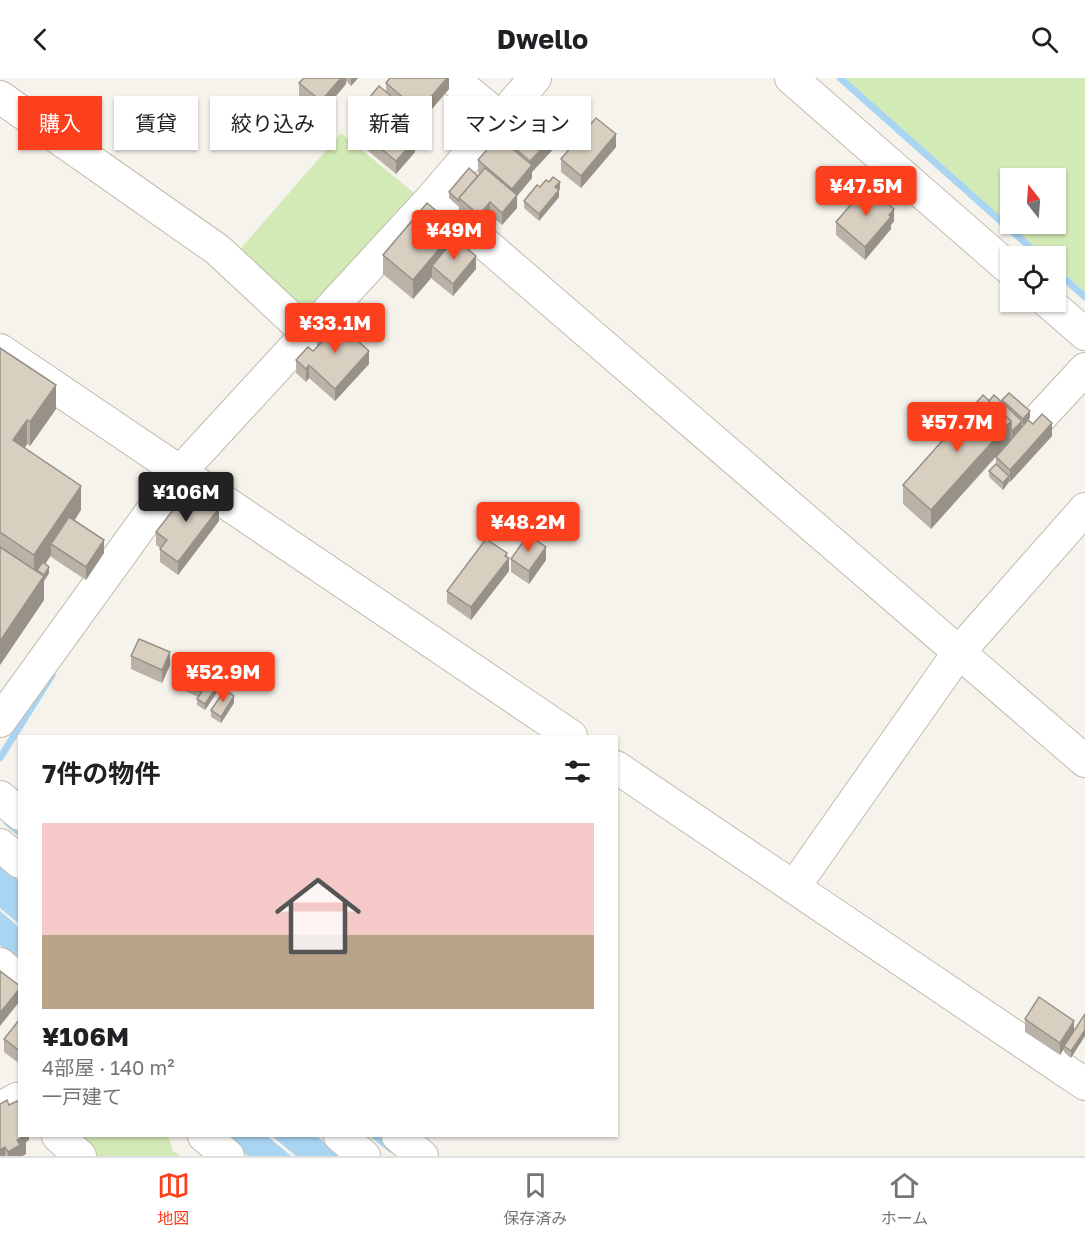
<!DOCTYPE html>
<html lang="ja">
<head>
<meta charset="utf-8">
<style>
  body { margin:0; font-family:"Golos Text","Noto Sans JP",sans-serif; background:#f6f6f6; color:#202124; height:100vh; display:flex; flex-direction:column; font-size:22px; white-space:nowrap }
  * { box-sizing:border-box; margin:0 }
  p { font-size:20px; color:#757577 }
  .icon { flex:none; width:33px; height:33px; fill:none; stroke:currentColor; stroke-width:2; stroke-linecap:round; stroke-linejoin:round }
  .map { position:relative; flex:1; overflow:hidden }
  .panel { position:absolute; left:18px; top:657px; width:600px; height:402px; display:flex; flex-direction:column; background:#fff; border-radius:0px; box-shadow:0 2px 4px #0004 }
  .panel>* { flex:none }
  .guide { position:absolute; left:18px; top:18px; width:600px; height:54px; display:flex; gap:12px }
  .needle { width:39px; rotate:343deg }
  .buttons { position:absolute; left:1000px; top:90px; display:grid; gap:12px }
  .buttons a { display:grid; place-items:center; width:66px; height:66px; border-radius:0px; background:#fff; box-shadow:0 2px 4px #0004; font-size:30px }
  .price { position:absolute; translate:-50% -51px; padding:0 14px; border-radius:6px; background:#fc3f1d; color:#fff; font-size:20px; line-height:39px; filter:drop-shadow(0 2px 3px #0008) }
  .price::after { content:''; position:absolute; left:50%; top:36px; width:18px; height:14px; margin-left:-9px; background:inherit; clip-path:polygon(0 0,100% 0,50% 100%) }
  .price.selected { background:#222; color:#fff }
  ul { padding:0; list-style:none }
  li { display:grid; align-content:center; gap:12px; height:318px; padding:0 24px }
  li+li { border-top:2px solid #e0e0e0 }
  li span { display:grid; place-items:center; height:186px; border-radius:0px; color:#555 }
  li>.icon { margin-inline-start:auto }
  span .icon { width:108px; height:108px; fill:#fffc; stroke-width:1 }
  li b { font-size:26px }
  h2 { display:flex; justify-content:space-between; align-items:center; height:72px; padding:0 24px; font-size:26px }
  .pill { padding:0 21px; border-radius:0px; background:#fff; box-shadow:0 2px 4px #0004; font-size:21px; line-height:54px }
  .pill.selected { background:#fc3f1d; color:#fff }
  header { display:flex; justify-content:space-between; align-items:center; height:78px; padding:0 24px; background:#fff; font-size:27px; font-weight:700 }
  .dock { display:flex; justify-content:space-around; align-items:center; height:84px; border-top:2px solid #e0e0e0; background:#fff; font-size:16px; color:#757577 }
  .dock a { display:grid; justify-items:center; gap:3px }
  .dock .selected { color:#fc3f1d }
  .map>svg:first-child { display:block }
  .green { fill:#d2eab5; fill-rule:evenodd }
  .water { fill:#a9d4f2 }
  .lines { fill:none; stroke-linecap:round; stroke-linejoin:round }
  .stream { stroke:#a9d4f2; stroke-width:7 }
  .minor-casing { stroke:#c2bbae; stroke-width:34 }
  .minor { stroke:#fff; stroke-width:32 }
  .wall { fill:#bab2a6 }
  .shaded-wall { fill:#979187 }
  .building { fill:#d8cfc1; stroke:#979187; stroke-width:1.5 }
</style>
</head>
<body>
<header><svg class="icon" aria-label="back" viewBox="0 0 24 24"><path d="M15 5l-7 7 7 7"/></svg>Dwello<svg class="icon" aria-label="search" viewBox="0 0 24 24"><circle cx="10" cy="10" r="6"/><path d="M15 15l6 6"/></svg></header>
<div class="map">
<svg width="1085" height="1078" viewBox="0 0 1085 1078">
  <rect width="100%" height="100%" fill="#f6f3ec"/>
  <!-- green -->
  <g class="green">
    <path d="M845,0H1085V214L1056,188V178H1045ZM1011,100H1056V146H1011Z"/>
    <path d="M341,55L419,119L301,239L236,176Z"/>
    <path d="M70,1058H168L173,1073L181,1078H93Z"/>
  </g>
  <!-- water -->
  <g class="water">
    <path d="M0,786L19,803V846L0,830Z"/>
    <path d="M0,833L19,849V884L0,867Z"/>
    <path d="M224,1058H267L291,1078H248Z"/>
    <path d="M272,1058H317L341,1078H296Z"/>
  </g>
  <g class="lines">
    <!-- stream -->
    <g class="stream">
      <path d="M840,0L1040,178"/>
      <path d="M1056,193L1085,219"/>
      <path d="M0,680L52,597"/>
      <path d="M7,744L20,755"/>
      <path d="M375,1058L391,1071"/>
    </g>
    <!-- minor casing -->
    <g class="minor-casing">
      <g id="minor">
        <path d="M452,0L500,40"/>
        <path d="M791,0L1011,192"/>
        <path d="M0,19L218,172L308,256"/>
        <path d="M432,120L1085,683"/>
        <path d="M1048,224L1085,256"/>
        <path d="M0,272L571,658"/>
        <path d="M1036,344L1085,291"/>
        <path d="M0,643L180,394L432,120L535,0"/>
        <path d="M616,689L1085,1006"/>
        <path d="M0,719L20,736"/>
        <path d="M0,767L20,784"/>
        <path d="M794,809L959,574L1085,431"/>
        <path d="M0,886L20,903"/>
        <path d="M0,1030L17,1021L20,1023"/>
        <path d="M58,1058L80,1078"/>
        <path d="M204,1058L228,1078"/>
        <path d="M340,1058L364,1078"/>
        <path d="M398,1058L422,1078"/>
      </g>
    </g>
    <!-- minor -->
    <use href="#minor" class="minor"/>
  </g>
  <!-- wall -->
  <g class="wall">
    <path d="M304,0H358L351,8L346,3V6L321,36L299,18V5Z"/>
    <path d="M449,0V11L419,46L410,38V47L405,53L415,74L396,96L349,57V44L386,13V5Z"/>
    <path d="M520,50L558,66L532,94V100L517,118V130L502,147L490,137L479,150L459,133V129L449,120V114L478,98L480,96L478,95V82L497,60V54Z"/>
    <path d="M616,69L581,110L561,94V81Z"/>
    <path d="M560,110L558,112L559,119L539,143L524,130V123Z"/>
    <path d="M894,143L891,147V151L865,182L836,157V144Z"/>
    <path d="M457,162L476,191L453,218L432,201V199L413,221L383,196V177Z"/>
    <path d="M317,259L363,268L369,286L335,323L309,300L306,304L296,295V282L313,273L317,269Z"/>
    <path d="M0,270L56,331L30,368L27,366L25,370L81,432L75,442L104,475L86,502L51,479V477L45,486L49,495L44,503V522L0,587Z"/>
    <path d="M1002,322L1030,340L1023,347L1022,346V349L1033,346L1052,358L1010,404L1009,403L1003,412L989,399V393L996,386V379L931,451L903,426V407L1002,325Z"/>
    <path d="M219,443L178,497L160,484V470L156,467V454Z"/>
    <path d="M507,479L509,493L471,542L447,525V513Z"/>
    <path d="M511,481L546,482L529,506L511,494Z"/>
    <path d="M131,578L170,587L162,605L131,591Z"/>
    <path d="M177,603L204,610L218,613L205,632L197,627V621L198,619L177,609Z"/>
    <path d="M234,625L221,645L211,639V632Z"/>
    <path d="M20,941V986L4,974V961Z"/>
    <path d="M1025,941L1074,943L1071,980L1064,974V971L1060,977L1025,954Z"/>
    <path d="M9,1027L29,1058V1062L26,1064V1076L22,1078H0Z"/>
  </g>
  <!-- shaded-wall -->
  <g class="shaded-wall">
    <path d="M341,0H346V6L321,36V23Z"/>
    <path d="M351,0H358L351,8Z"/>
    <path d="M447,0H449V11L419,46V33Z"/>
    <path d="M410,34V47L398,61V48Z"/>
    <path d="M558,54V66L532,94V100L517,118V130L502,147V135L512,123V111L530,89V83Z"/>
    <path d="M616,56V69L581,110V98Z"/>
    <path d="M415,62V74L396,96V83Z"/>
    <path d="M560,104V110L555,115V109Z"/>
    <path d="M559,112V119L539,143V136Z"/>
    <path d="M490,124V137L479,150V137Z"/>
    <path d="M894,131V143L891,147V151L865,182V169Z"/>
    <path d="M457,150V169L432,188V199L413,221V202Z"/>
    <path d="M476,178V191L453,218V206Z"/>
    <path d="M369,273V286L335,323V311Z"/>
    <path d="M309,287V300L306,304V291Z"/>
    <path d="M56,307V331L30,368V344Z"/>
    <path d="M1030,333V340L1023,347V341Z"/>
    <path d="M27,342V366L13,387V362Z"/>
    <path d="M1011,343V361L931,451V432Z"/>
    <path d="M1022,343V349L1012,360V353Z"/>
    <path d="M1052,345V358L1010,404V392Z"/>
    <path d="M1009,398V404L1003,412V405Z"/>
    <path d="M81,408V432L56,470L51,466V477L40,494L37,492V497L34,501V477Z"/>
    <path d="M219,430V443L178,497V484Z"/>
    <path d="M104,462V475L86,502V489Z"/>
    <path d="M546,469V482L529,506V493Z"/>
    <path d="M507,475V483L509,480V493L471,542V529Z"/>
    <path d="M49,489V495L44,503V497Z"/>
    <path d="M44,498V522L0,587V563Z"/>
    <path d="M170,574V587L162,605V592Z"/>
    <path d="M218,606V613L205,632V626Z"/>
    <path d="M234,618V625L221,645V639Z"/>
    <path d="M20,910V923L0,948V935Z"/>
    <path d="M1074,943V955L1064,968V971L1060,977V965Z"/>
    <path d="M1085,952V958L1071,980V973Z"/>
    <path d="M21,1058H29V1062L26,1064V1076L22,1078H8V1074Z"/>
    <path d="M5,1069V1078H0V1072Z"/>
  </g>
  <!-- building -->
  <g class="building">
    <path d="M304,0H341L321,23L299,5Z"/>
    <path d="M390,0H447L419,33L386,5Z"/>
    <path d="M379,8L410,34L398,48L415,62L396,83L349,44Z"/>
    <path d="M538,34L558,50V54L530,83L507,64L531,36L534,39Z"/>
    <path d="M508,40L520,50L508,63L497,54Z"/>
    <path d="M596,40L616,56L581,98L561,81Z"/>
    <path d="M498,59L532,87L512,111L478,82Z"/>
    <path d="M469,90L478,98L459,120V123L449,114Z"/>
    <path d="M485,90L517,117L502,135L490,124L479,137L459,120Z"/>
    <path d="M553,99L560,104L555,109L559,112L539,136L524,123L537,107L540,109L546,102L549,104Z"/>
    <path d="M867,108L894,131L889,137L891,139L865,169L836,144Z"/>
    <path d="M427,125L457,150L413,202L383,177Z"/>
    <path d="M455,160L476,178L453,206L432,188Z"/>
    <path d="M334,241L348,254L352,250L363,260L359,264L369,273L335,311L309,287L306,291L296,282L308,269L313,273L322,264L317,259Z"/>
    <path d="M0,270L56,307L30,344L27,342L13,362L81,408L34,477L0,454Z"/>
    <path d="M1009,315L1030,333L1023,341L1002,322Z"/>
    <path d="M983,317L1011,343L931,432L903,407Z"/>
    <path d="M994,317L1022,343L1012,353L1011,352V343L989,323Z"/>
    <path d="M1042,336L1052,345L1010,392L996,379L1028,342L1033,346Z"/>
    <path d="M996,386L1009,398L1003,405L989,393Z"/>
    <path d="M191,409L219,430L178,484L160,471L167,462L156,454Z"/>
    <path d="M69,439L104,462L86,489L51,466Z"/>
    <path d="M528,457L546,469L529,493L511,481Z"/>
    <path d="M486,461L507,475L505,478L509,480L471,529L447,513Z"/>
    <path d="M0,469L44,498L0,563Z"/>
    <path d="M43,484L49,489L44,497L37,492Z"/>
    <path d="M139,561L170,574L162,592L131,578Z"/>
    <path d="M180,595L204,605L200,613L177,603Z"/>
    <path d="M210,601L218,606L205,626L197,621Z"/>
    <path d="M225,612L234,618L221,639L211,632Z"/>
    <path d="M0,893L20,908V910L0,935Z"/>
    <path d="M1039,919L1074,943L1060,965L1025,941Z"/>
    <path d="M1085,936V952L1071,973L1064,968Z"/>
    <path d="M20,941V973L4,961Z"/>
    <path d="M7,1022L9,1027L17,1023L20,1027V1058H25L17,1062L20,1067L8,1074L5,1069L0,1072V1026Z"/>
  </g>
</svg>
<div class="buttons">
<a><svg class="needle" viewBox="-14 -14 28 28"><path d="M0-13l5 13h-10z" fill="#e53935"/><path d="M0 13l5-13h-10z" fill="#757577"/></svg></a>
<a><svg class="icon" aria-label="locate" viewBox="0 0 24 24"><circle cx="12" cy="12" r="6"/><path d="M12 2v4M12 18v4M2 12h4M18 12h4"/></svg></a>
</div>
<b class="price" style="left:866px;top:139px">¥47.5M</b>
<b class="price" style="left:454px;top:183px">¥49M</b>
<b class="price" style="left:335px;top:276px">¥33.1M</b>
<b class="price" style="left:957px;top:375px">¥57.7M</b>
<b class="price selected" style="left:186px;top:445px">¥106M</b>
<b class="price" style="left:528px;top:475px">¥48.2M</b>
<b class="price" style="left:223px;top:625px">¥52.9M</b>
<div class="guide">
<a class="pill selected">購入</a>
<a class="pill">賃貸</a>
<a class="pill">絞り込み</a>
<a class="pill">新着</a>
<a class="pill">マンション</a>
</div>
<section class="panel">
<h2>7件の物件<svg class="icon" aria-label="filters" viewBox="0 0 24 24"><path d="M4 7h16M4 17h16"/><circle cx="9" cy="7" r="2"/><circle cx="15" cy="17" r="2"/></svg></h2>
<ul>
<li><span style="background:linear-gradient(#f6c9c9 60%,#b9a48a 0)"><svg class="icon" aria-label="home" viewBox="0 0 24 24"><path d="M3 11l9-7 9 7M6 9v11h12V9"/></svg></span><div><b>¥106M</b><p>4部屋 · 140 m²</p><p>一戸建て</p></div></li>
</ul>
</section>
</div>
<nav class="dock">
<a class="selected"><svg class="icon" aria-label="map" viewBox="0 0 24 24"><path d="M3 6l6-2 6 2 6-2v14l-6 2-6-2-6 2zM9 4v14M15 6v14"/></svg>地図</a>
<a><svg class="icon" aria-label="saved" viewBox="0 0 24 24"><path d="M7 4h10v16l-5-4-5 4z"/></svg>保存済み</a>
<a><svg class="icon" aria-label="home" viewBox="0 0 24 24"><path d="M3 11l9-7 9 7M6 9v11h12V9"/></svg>ホーム</a>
</nav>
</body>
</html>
